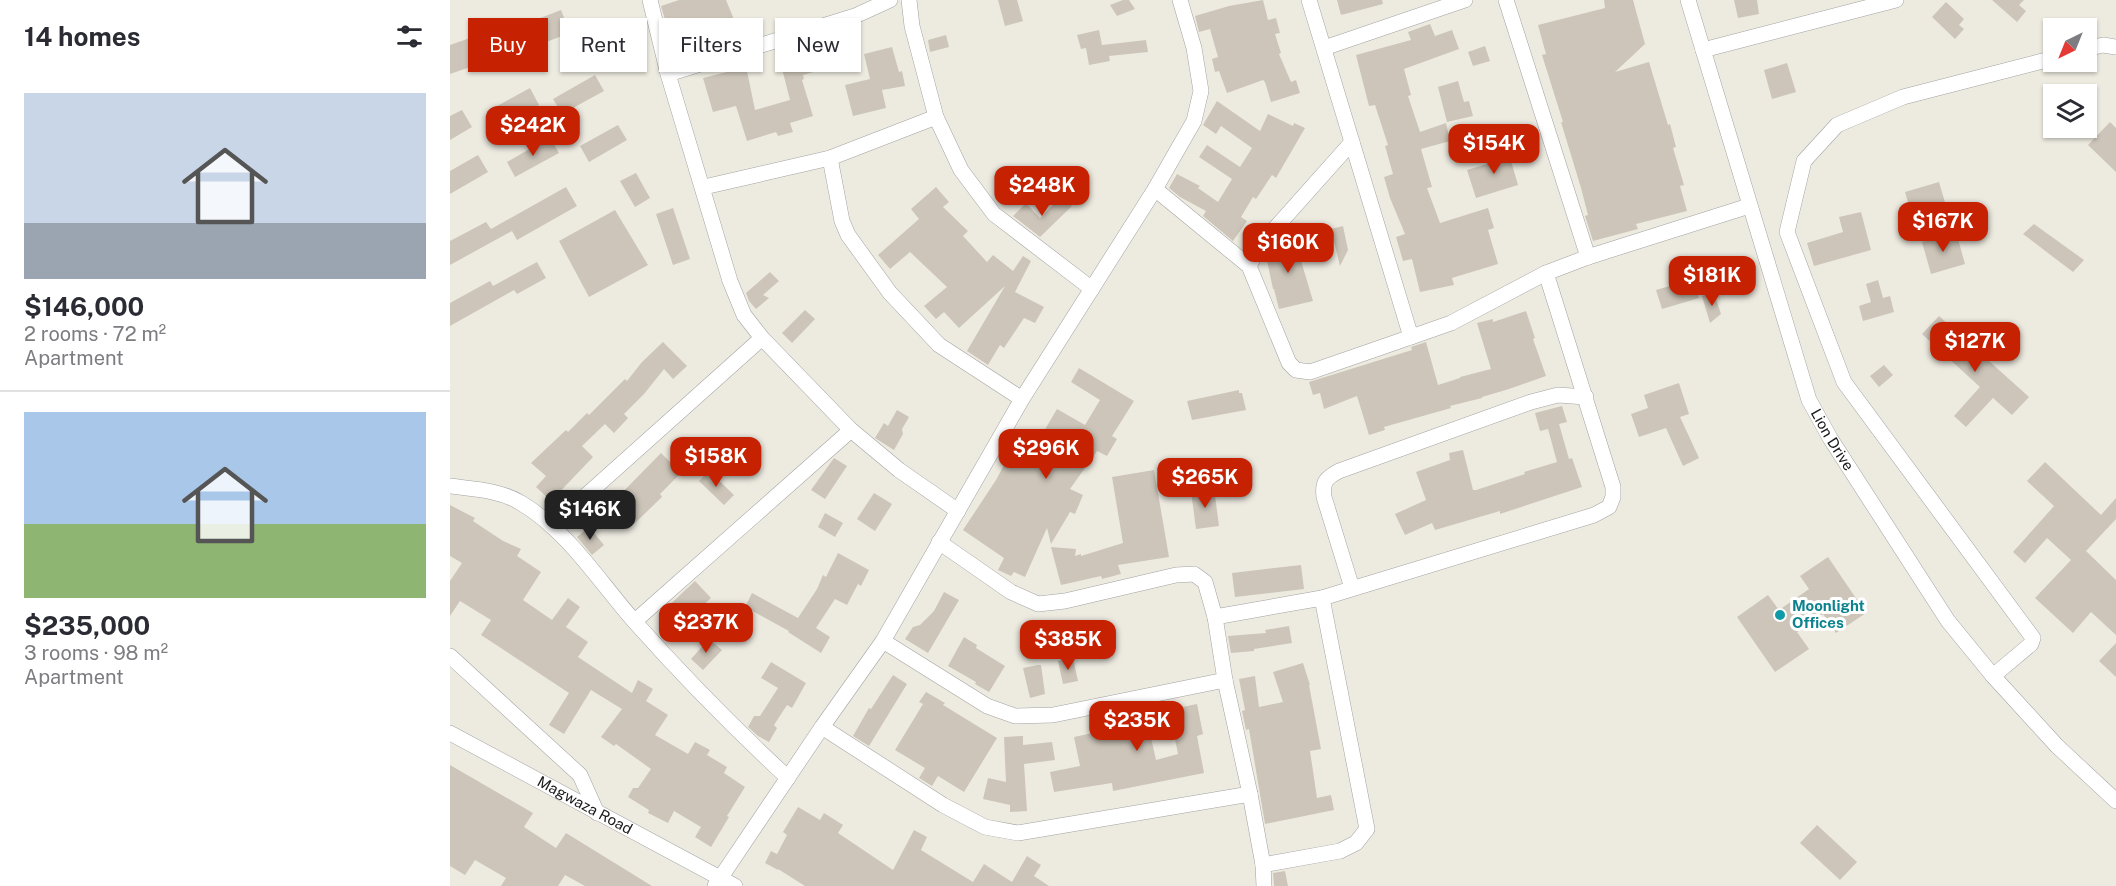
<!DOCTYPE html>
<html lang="en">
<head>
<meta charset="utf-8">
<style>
  body { margin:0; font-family:"Public Sans",sans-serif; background:#f7f7f7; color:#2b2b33; height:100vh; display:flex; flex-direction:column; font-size:22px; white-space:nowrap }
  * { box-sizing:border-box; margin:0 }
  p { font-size:20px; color:#7c7c81 }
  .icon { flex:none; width:33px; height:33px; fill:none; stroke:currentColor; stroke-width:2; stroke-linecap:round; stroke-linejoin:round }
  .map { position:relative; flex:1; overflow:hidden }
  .sheet { display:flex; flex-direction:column; background:#fff; width:450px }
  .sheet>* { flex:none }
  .banner { position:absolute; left:18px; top:18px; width:570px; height:54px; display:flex; gap:12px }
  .needle { width:39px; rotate:223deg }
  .tools { position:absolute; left:1593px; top:18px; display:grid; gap:12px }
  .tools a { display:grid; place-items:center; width:54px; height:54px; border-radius:0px; background:#fff; box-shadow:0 2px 4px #0004; font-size:30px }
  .price { position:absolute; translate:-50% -51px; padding:0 14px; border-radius:12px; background:#c62100; color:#fff; font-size:20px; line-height:39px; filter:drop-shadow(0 2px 3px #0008) }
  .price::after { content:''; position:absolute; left:50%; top:36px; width:18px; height:14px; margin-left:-9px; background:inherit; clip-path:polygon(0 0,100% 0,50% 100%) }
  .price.selected { background:#222; color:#fff }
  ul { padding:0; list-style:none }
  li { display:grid; align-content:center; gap:12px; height:318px; padding:0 24px }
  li+li { border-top:2px solid #e1e1e2 }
  li span { display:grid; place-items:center; height:186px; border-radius:0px; color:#555 }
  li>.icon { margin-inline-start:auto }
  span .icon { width:108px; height:108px; fill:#fffc; stroke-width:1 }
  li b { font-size:26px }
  h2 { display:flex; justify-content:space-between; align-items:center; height:72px; padding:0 24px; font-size:26px }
  .tag { padding:0 21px; border-radius:0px; background:#fff; box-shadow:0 2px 4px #0004; font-size:21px; line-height:54px }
  .tag.selected { background:#c62100; color:#fff }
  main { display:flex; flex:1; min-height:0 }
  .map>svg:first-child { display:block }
  .building { fill:#cdc5b9; fill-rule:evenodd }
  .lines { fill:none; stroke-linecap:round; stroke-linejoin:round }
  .minor-casing { stroke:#a2a2a2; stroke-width:16 }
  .minor { stroke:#fff; stroke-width:15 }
  .culture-dot { fill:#0f9aa8; stroke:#fff; stroke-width:2 }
  .labels { text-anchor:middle; stroke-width:6; stroke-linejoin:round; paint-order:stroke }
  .street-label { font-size:15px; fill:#1b1b1b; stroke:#fff }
  .culture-label { font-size:15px; font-weight:bold; fill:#0d838f; stroke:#fff; text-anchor:start }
</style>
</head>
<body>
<main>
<section class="sheet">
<h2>14 homes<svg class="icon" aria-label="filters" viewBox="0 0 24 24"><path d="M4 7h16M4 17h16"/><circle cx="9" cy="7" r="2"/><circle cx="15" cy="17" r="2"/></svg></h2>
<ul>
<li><span style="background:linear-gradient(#c9d6e8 70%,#9aa5b1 0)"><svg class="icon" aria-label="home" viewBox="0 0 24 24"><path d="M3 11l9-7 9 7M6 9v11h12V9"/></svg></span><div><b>$146,000</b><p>2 rooms · 72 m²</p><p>Apartment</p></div></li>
<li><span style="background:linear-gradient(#a9c7e8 60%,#8fb573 0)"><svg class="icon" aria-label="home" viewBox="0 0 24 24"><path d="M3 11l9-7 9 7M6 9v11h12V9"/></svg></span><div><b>$235,000</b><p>3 rooms · 98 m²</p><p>Apartment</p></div></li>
</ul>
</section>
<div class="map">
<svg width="1666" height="886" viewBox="0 0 1666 886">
  <rect width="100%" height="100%" fill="#edebe0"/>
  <!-- building -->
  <g class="building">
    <path d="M229,0H276L285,22L253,34L255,43L233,49L225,20L216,23L211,6Z"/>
    <path d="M548,0H567L573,21L555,26Z"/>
    <path d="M673,0H679L685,9L667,16L660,5Z"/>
    <path d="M813,0L818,20L826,18L830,33L825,34L831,53L829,54L841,82L846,80L850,93L821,102L815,82L813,80L777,93L769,71L765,72L762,59L768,57L760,29L749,32L745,16L779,6Z"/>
    <path d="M887,0H932L933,4L891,15Z"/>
    <path d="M1154,0H1183L1195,44L1165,72L1199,62L1218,125L1220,124L1226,147L1223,148L1234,185L1230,186L1237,211L1186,224L1188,229L1143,241L1135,216L1138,215L1131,188L1111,122H1113L1092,55L1096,54L1088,25L1155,8Z"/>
    <path d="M1284,0H1307L1309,14L1288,18Z"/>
    <path d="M1542,0H1574L1569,5L1576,11L1567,22Z"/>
    <path d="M1496,2L1514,19L1509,25L1514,29L1505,39L1482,17Z"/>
    <path d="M111,10L120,33L62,55L61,53L0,74V45L37,32L39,38Z"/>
    <path d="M980,24L985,36L1002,30L1009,49L954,69L961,95L958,96L970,132L996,123L1000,141L971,149L982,187L977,188L990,223L1038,208L1044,228L1038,230L1048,264L1002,278L1004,285L970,292L962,259L953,261L946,237L955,234L940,198L934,177L943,174L935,146L938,145L925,105L919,106L906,55L961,40L958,32Z"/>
    <path d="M649,30L652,45L696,40L698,52L659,56L660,61L639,65L636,48L631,49L627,35Z"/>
    <path d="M496,35L499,47L480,52L478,40Z"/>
    <path d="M369,43L377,68L353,75L354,79L352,80L363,116L340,123L343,132L328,136L326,132L297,141L286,106L263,112L253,78L277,72L275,66L295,61L305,110L340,100L328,53Z"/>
    <path d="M1035,46L1040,61L1023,66L1018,52Z"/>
    <path d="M442,47L449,72L452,71L455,86L432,90L436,108L403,116L395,85L420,79L414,54Z"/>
    <path d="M1337,63L1346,92L1322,99L1314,70Z"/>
    <path d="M145,75L154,91L112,114L103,99Z"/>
    <path d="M1008,81L1014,102L1019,101L1023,116L997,122L988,87Z"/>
    <path d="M80,88L89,105L48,128L38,111Z"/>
    <path d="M767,101L810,131L818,114L843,126L844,123L855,128L826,178L822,175L806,199L803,197L791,217L797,221L783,241L753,216L756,211L730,197L719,188L727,174L750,186L748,188L768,202L782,179L749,157L757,145L790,167L802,148L771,126L766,134L753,125Z"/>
    <path d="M12,110L22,127L0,140V116Z"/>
    <path d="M1660,122L1666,128V172L1638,145Z"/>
    <path d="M168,125L177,140L139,162L130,146Z"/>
    <path d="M100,137L109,153L65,177L57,162Z"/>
    <path d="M1057,147L1068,185L1026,198L1017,170L1047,161L1044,151Z"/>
    <path d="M28,155L38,172L0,194V171Z"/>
    <path d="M186,173L200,198L185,207L170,181Z"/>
    <path d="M1489,182L1497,209L1463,219L1455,192Z"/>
    <path d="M116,187L127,206L67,240L62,231L0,265V241L36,222L41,229Z"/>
    <path d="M486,187L499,202L493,207L518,231L513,236L537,262L543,255L563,271L573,256L581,261L565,292L594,307L585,323L574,318L554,348L550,345L538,365L517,351L555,286L509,328L494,312L486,319L474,306L497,287L460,252L440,269L428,255L469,219L461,209Z"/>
    <path d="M612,196L622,206L590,237L563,216L576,203L590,218Z"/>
    <path d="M223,208L240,259L223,265L206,214Z"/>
    <path d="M165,210L198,265L139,297L109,241Z"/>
    <path d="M1411,212L1421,250L1364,266L1357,243L1393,232L1389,217Z"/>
    <path d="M1584,224L1634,260L1623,272L1573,234Z"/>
    <path d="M893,226L898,250L890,266L881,229Z"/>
    <path d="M1506,232L1515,264L1481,274L1472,242Z"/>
    <path d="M844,237L863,301L829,309L824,289H823L816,256L827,241Z"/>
    <path d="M87,262L96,278L67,294L64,290L0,326V303L40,281L43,286Z"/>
    <path d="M320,272L329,281L313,295L319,298L306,309L299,301L296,293Z"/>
    <path d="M1244,279L1249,298L1212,309L1206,290Z"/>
    <path d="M1428,280L1433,298L1440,296L1444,312L1413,321L1409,306L1421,302L1416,284Z"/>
    <path d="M1264,293L1271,314L1260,323L1252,296Z"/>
    <path d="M355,310L365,319L342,343L332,333Z"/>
    <path d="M1076,311L1085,338L1083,339L1096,376L1059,389L1032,397V398L1000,406L1001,408L934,427L935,430L919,435L907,396L874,409L870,393L863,395L859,382L962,350L961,347L976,342L988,385L1010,378V377L1041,369L1027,323L1043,319V322Z"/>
    <path d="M1489,316L1579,397L1562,415L1543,398L1516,427L1504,416L1530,387L1472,334Z"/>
    <path d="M213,342L237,366L223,379L214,369L194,394L174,414L178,418L164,433L155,424L132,446L143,457L101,501L86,487L96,476L81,463L116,430L118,432L137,413L139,415L175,379L177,381L192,362Z"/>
    <path d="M1434,365L1443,375L1429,387L1420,376Z"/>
    <path d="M629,368L684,401L662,436L667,439L657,456L647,451L620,489L633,495L625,514L620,512L601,544L597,528L575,577L564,572L561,576L548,570L554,558L513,530L546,480L561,452L577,460L607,409L635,425L650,400L621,382Z"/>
    <path d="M1229,383L1239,414L1230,417L1249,458L1233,466L1216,428L1189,437L1181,414L1198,408L1194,395Z"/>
    <path d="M789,390V393H792L796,410L742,420L737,401Z"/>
    <path d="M1112,406L1117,422L1109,424L1119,459L1122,458L1132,487L1050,514V511L985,530L982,523L955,535L945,514L976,500L966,472L1000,460L999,453L1013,450L1023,490H1026L1075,474L1074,472L1107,462L1098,429L1090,431L1085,413Z"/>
    <path d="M447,410L459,417L452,429L453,434L444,450L425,438L434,423L438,426Z"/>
    <path d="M211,453L231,473L210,494L212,497L184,524L162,503Z"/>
    <path d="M384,458L397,466L375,499L361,490Z"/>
    <path d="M1595,462L1651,515L1666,498V519L1636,551L1666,580V635L1641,612L1623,633L1585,598L1621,560L1597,538L1575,563L1563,552L1604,506L1577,481Z"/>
    <path d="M704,470L719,557L668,565L671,574L652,579L651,576L611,585L601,547L626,549L625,556L631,554V556L673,543L662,477Z"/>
    <path d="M259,471L284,495L274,505L249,481Z"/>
    <path d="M764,488L769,526L746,529L741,491Z"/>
    <path d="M424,493L442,504L425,531L407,519Z"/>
    <path d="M0,505L25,518L23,521L53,541L71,549L67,556L91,572L73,600L102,620L118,598L130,607L116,627L138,642L128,657L182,693L188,680L203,689L196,701L218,715L205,735L238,754L245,742L260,750L257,755L277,767L274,773L295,787L277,816L279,817L261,847L245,837L251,827L224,811L218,823L198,813L199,810L178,797L183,788H188L201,769L166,744L164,746L151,737L172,709L141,690L114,734L99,725L119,693L31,635L41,620L10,601L0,616V581L12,563L0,556Z"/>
    <path d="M375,513L393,523L385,537L368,527Z"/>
    <path d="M139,527L154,545L142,555L127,537Z"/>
    <path d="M388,553L419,570L411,586L408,584L397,605L385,599L366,628L380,637L371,653L338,632L339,631L295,607L302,593L348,618L367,589L373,575L376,577Z"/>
    <path d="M1378,557L1416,613L1386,633L1373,614L1347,632L1359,649L1325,672L1287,617L1318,595L1329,610L1359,589L1350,576Z"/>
    <path d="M851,565L854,589L785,597L782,573Z"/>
    <path d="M245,581L261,598L226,631L210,614Z"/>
    <path d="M494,592L509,600L478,653L455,639L463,627L470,625L484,611Z"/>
    <path d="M839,626L842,643L804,649V651L781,653L778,636L816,633L815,630Z"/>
    <path d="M514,637L527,645L526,648L555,666L539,692L525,684L526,682L498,666Z"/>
    <path d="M259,639L272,650L253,670L241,659Z"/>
    <path d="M1666,643V677L1649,661Z"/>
    <path d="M623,658L628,681L613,684L608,661Z"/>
    <path d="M321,662L356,683L342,708L337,705L324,725L327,728L319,742L308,736L298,727L304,716H310L328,688L311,678Z"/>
    <path d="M853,663L860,685H859L871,749L860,751L867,798L881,795L884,810L815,824L799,729L796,730L792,711L795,710L789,679L805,676L809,707L833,702L823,672Z"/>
    <path d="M588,665H591L595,694L580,698L573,668Z"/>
    <path d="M443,675L457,684L419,746L403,736L419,708L421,709Z"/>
    <path d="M476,692L495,703L493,705L547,738L514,792L488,776L482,786L469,778L475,768L445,750L473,704L469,702Z"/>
    <path d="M747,704L753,734L747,736L754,773L663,791L662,783L604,792L600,772L630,766L624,737L657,730L656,722L708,709L709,712ZM722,724L728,754L706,760L699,729Z"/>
    <path d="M573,736V745L602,742L605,760L574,764L577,811L560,812V805L533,799L538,778L556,782L554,737Z"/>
    <path d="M0,765L83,813L74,827L106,848L116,833L202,886H135L115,875L108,886H51L56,878L25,860L15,875L0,866Z"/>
    <path d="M348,807L370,820L374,813L393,825L388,833L443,870L464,830L477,837L471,850L523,882L534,864L562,882L577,856L591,865L584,876L599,886H355L328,869V870L315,863L321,851L327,854L337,835L333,832Z"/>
    <path d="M1367,825L1407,862L1390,880L1350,843Z"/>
    <path d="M835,871L838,886H824L823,873Z"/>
  </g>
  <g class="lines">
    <!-- minor casing -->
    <g class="minor-casing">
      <g id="minor">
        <path d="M200,0L218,74L280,281L294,315L312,338L401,430L449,470L508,511"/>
        <path d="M459,0L462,26L486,117L511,170L544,214L642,289"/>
        <path d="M1056,0L1138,257"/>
        <path id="s1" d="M1238,0L1359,400L1380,438L1498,621L1543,676L1607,746L1666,801"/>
        <path d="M874,48L1015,0"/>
        <path d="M1636,49L1653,45L1666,47"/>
        <path d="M1253,50L1446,0"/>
        <path d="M218,74L405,16L440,0"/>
        <path d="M380,158L392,221L398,235L440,293L489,345L572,399"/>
        <path d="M254,187L380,158L486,117"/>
        <path d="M705,189L799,266L839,363L846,370L860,372L961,337L859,0"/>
        <path d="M799,266L811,244L902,142"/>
        <path d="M961,337L1001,323L1096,273L1138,257L1299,206"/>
        <path d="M0,486C23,489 50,490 71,503C118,531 148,580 184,621C233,676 284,728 338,778"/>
        <path d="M103,525L312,338"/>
        <path d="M489,542L561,592L588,604L615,601L726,575L744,574L755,582L765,617L775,680L800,794L813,865L814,886"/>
        <path d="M902,588L874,497C872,482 876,478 889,471L1081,402L1108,395L1136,397"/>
        <path d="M765,617L872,598L1144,515L1159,507L1163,497V487L1096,273"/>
        <path d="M185,621L401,430"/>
        <path d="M433,641L537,706L565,716L603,715L775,680"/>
        <path d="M0,656L130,775L147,813"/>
        <path d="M1543,676L1581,644L1583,638L1394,382L1337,232L1354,161L1387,125L1453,97L1604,58"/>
        <path d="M372,727L493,805L535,827L568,833L800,794"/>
        <path id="s2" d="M0,733L285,886"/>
        <path d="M813,865L890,851L906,843L917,829L872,598"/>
        <path d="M265,886L372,727L433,641L572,399L705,189L744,121L751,91L744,48L730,0"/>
      </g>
    </g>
    <!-- minor -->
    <use href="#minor" class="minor"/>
  </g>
  <!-- markers -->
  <circle class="culture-dot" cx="1330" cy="615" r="6"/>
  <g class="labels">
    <!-- street labels -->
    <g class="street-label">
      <text dy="5" stroke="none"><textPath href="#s1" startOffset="464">Lion Drive</textPath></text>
      <text dy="5" stroke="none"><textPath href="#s2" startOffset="153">Magwaza Road</textPath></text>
    </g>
    <!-- culture labels -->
    <g class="culture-label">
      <text x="1342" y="611">Moonlight<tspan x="1342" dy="17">Offices</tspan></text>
    </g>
  </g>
</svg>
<div class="tools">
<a><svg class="needle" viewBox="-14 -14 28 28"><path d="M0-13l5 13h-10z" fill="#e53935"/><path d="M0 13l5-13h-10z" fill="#7c7c81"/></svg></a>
<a><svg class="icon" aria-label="layers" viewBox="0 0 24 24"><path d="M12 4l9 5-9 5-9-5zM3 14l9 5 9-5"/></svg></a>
</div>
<b class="price" style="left:83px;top:157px">$242K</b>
<b class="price" style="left:1044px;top:175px">$154K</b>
<b class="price" style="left:592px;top:217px">$248K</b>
<b class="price" style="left:1493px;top:253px">$167K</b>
<b class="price" style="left:838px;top:274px">$160K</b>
<b class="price" style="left:1262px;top:307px">$181K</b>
<b class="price" style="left:1525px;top:373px">$127K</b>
<b class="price" style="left:596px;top:480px">$296K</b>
<b class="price" style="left:266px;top:488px">$158K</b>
<b class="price" style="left:755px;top:509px">$265K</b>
<b class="price selected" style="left:140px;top:541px">$146K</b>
<b class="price" style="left:256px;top:654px">$237K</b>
<b class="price" style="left:618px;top:671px">$385K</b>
<b class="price" style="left:687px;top:752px">$235K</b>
<div class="banner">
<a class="tag selected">Buy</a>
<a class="tag">Rent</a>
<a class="tag">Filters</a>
<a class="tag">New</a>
</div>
</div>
</main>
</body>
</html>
